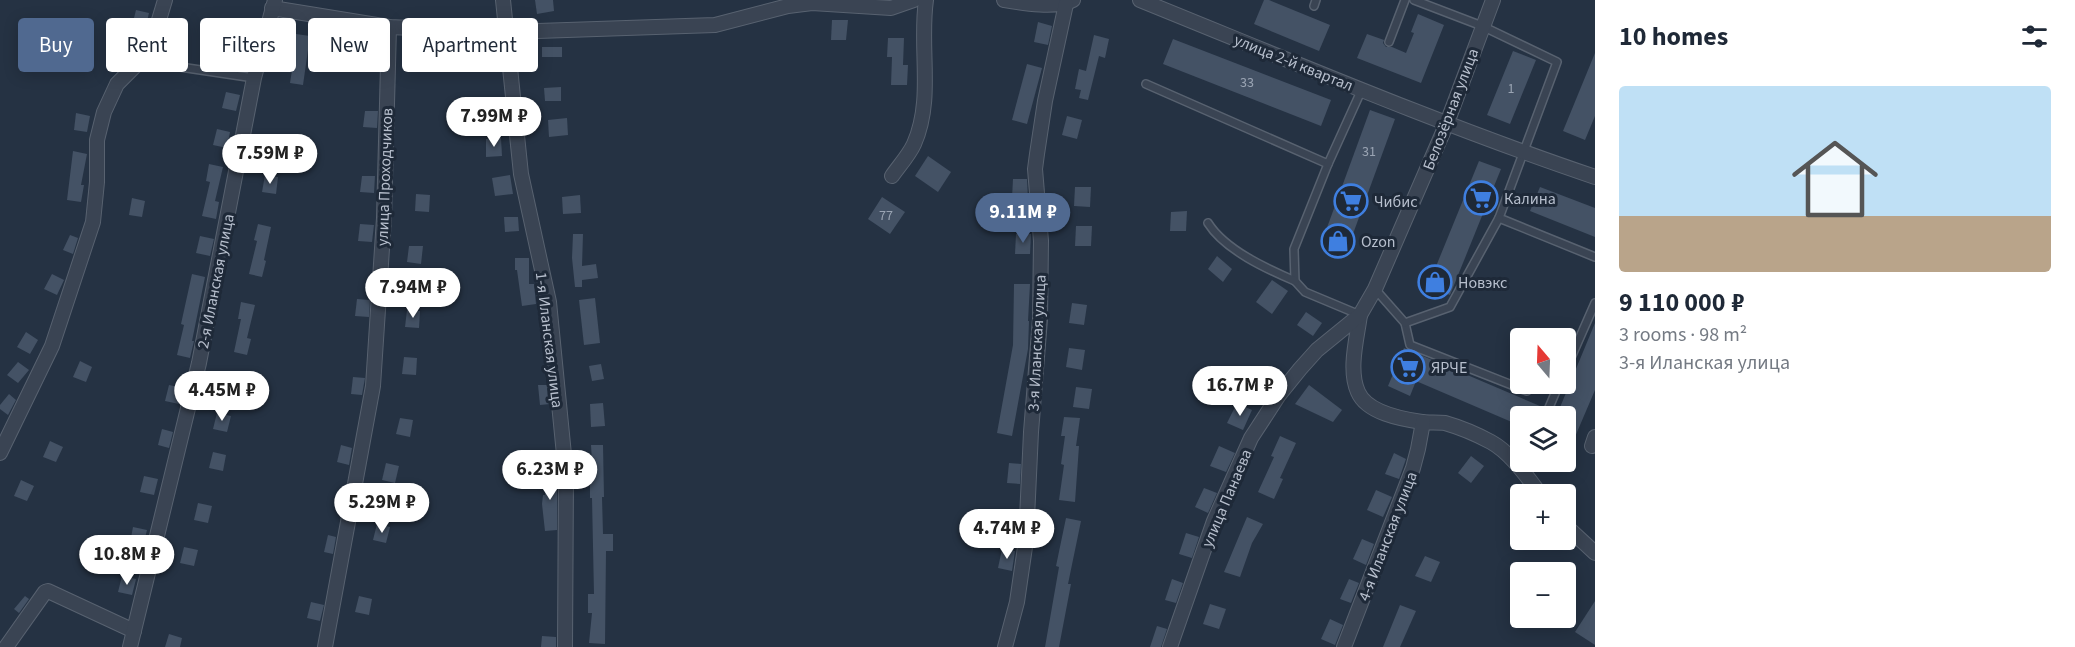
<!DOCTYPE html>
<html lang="en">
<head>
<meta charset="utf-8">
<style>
  body { margin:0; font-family:"Source Sans 3",sans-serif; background:#f6f6f7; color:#1f2937; height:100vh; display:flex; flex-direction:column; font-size:22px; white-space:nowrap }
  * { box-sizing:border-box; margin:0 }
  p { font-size:20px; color:#747a83 }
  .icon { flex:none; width:33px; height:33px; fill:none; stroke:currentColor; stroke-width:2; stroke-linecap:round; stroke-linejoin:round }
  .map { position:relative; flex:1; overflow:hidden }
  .drawer { display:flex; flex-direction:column; background:#fff; width:480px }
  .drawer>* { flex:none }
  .guide { position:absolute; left:18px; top:18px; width:570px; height:54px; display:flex; gap:12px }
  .needle { width:39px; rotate:341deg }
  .controls { position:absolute; left:1510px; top:328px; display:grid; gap:12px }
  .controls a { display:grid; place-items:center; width:66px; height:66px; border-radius:6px; background:#fff; box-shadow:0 3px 15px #0003; font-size:30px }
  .price { position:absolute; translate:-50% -51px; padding:0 14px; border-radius:21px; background:#fff; color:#222; font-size:20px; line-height:39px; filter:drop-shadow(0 2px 3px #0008) }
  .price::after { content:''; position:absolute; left:50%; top:36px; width:18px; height:14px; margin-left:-9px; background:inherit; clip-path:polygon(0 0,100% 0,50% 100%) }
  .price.on { background:#506990; color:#fff }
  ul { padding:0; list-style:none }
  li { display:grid; align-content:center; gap:12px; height:318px; padding:0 24px }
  li span { display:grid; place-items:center; height:186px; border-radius:6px; color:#555 }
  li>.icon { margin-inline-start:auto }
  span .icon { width:108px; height:108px; fill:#fffc; stroke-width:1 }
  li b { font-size:26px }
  h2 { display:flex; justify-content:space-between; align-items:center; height:72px; padding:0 24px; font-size:26px }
  .pill { padding:0 21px; border-radius:6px; background:#fff; box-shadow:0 3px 15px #0003; font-size:21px; line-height:54px }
  .pill.on { background:#506990; color:#fff }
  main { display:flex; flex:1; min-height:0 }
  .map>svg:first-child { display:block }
  .building { fill:#445265 }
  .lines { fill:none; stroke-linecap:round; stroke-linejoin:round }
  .service-casing { stroke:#586270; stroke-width:10 }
  .minor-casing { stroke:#586270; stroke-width:16 }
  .service { stroke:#3a4453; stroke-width:7 }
  .minor { stroke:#3a4453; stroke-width:14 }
  .labels { text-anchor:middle; stroke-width:6; stroke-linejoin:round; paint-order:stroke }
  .number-label { font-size:14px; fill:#9aa4b3 }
  .street-label { font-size:16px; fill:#b7bfcd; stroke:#1e2938 }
  .poi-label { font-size:16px; fill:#b7bfcd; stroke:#1e2938; text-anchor:start }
</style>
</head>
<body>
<main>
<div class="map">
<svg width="1595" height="647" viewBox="0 0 1595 647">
  <rect width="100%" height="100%" fill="#253243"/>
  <!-- building -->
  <g class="building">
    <path d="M535,0H553L554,11L537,14Z"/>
    <path d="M1264,0H1269L1330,25L1319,51L1254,24Z"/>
    <path d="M136,10L149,13L145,30L132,26Z"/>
    <path d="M1418,14L1444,25L1421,83L1357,58L1367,34L1384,40L1383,43L1386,47H1392L1406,53L1414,33L1411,32Z"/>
    <path d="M254,20L260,22L248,66L239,63Z"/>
    <path d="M832,20H848L846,40H831Z"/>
    <path d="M1038,22L1052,26L1048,45L1034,42Z"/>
    <path d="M296,34L310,36L303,85L290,83L295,51L293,50Z"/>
    <path d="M1094,35L1109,39L1105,58L1099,56L1088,100L1079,98L1081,90L1075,89L1079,69L1086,71Z"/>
    <path d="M888,38H904L903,65H908L907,85H891L892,57H887Z"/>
    <path d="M1173,39L1331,100L1321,126L1163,64Z"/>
    <rect x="542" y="47" width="20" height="10"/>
    <path d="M116,48L129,51L127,62L121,67L112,64Z"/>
    <path d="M495,48L496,67H483L482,49Z"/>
    <path d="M1513,51L1536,60L1510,124L1487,115Z"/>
    <path d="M1595,53V116L1585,140L1563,131Z"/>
    <path d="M1027,64L1042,68L1027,124L1012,120Z"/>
    <path d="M561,87V101H545L544,88Z"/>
    <path d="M226,92L240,95L236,111L222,108Z"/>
    <path d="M491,98H504L505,111L491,110Z"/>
    <path d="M1370,110L1395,119L1346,253L1321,244Z"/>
    <path d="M365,111H378L377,128L363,127Z"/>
    <path d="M76,113L90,116L87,132L74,130Z"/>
    <path d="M1067,116L1082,120L1077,139L1062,135Z"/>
    <path d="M567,118L568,135L549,137L548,120Z"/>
    <path d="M217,129L230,132L227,148L213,145Z"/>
    <path d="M501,138L502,156L486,157V139Z"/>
    <path d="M73,151L87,154L81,185H84L81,202L67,200Z"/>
    <path d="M928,156L951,172L938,192L915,176Z"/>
    <path d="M1479,161L1501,169L1450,295L1428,286Z"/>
    <path d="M209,164L223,167L215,201L219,202L216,219L202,216L210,182L206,181Z"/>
    <path d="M265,175L278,177L276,194L262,192Z"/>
    <path d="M510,175L513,194L495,196L492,178Z"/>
    <path d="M362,176H375L374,193L360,192Z"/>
    <path d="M1013,179H1027L1028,199L1012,198Z"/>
    <path d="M1075,187H1091L1090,207L1074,206Z"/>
    <path d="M1540,187L1595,208V237L1530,211Z"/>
    <path d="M416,194L430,195L429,212L415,211Z"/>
    <path d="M580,195L581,213L563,214L562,197Z"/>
    <path d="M882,197L905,212L890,234L868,219Z"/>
    <path d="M132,198L145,201L142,217L129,215Z"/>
    <path d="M1187,211L1186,231H1170L1171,212Z"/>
    <path d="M504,217H518L519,231L505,232Z"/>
    <path d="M258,224L271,227L264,260L266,261L262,277L249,274L257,241L254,240Z"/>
    <path d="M360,224L374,225L372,242L358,241Z"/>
    <path d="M1076,226H1092L1091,246H1075Z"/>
    <path d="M573,234H583L582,266L596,264L598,278L582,280V287H575L572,258Z"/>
    <path d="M1016,234H1031L1030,254H1015Z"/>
    <path d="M70,235L78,238L73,254L63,250Z"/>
    <path d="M200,236L214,239L210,256L196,253Z"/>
    <path d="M409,246H423L421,264L407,262Z"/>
    <path d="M1217,256L1232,269L1223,282L1208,269Z"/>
    <path d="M515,258H529V284H534L536,304L522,306L517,270H515Z"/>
    <path d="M52,274L64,280L57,295L44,289Z"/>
    <path d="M192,274L205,277L192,341H194L190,358L177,355L184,325L181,324Z"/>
    <path d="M1272,280L1288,291L1272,314L1256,302Z"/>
    <path d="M1014,284H1030L1028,321H1029L1028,349L1012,436L997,433L1013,345Z"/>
    <path d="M595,298L600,343L584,345L579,300Z"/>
    <path d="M357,299L370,300L369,317L355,316Z"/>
    <path d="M241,302L255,305L247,338L251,339L247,355L234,352L241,319H238Z"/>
    <path d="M1072,303L1087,305L1084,325L1069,323Z"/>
    <path d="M407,310L420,311L419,328L405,327Z"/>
    <path d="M1306,312L1322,323L1313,336L1297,325Z"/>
    <path d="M1595,323V390L1566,458V417H1556Z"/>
    <path d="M26,332L38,340L30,354L17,347Z"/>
    <path d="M1069,348L1085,350L1082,370L1066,367Z"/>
    <path d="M1404,348L1540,406L1535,417H1521V426L1416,381L1410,396L1388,386Z"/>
    <path d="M404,357L417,358L416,375L402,374Z"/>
    <path d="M80,361L92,367L86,382L73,377Z"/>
    <path d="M18,362L29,370L18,383L7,375Z"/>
    <path d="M601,364L604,379L592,381L589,366Z"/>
    <path d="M229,377L242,380L238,396L225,393Z"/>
    <path d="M353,377L365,378L362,395L351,394Z"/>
    <path d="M169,385L183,388L179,404L165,401Z"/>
    <path d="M538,385H548L550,404L540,405Z"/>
    <path d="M1309,385L1342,410L1333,422L1295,404Z"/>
    <path d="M1076,387L1092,389L1089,409L1073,407Z"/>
    <path d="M9,394L16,400L8,415L0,409V405Z"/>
    <path d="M603,403L605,426L591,427L590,404Z"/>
    <path d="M1237,403L1252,410L1243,430L1227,423Z"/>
    <path d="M217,413L231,416L227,432L213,429Z"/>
    <path d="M1064,417L1080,418L1076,446H1079L1075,502L1059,500L1064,465L1061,464L1065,436H1061Z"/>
    <path d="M400,418L413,420L410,437L396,434Z"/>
    <path d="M162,429L173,432L169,448L158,445Z"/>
    <path d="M1280,436L1296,443L1280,478L1283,479L1274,499L1258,492L1274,457L1271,456Z"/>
    <path d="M50,441L63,447L56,462L43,457Z"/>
    <path d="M341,445L352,448L349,465L337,462Z"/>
    <path d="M591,445H603L604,497H602L603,534H613V551H606L605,644L589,643L592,613H588V594H594L592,498H590V479H593Z"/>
    <path d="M1219,446L1235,453L1226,472L1210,466Z"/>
    <path d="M213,452L226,455L223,471L209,468Z"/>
    <path d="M1394,453L1406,459L1399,479L1385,474Z"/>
    <path d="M1471,456L1484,466L1471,483L1458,473Z"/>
    <path d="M386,463L399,466L395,483L382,480Z"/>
    <path d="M1009,463L1021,464L1020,484L1007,483Z"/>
    <path d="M545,470H556L557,475V530L545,531L542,504L543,495H545Z"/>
    <path d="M144,476L158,479L154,495L140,492Z"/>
    <path d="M21,480L34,486L27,501L14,496Z"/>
    <path d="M1204,488L1217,493L1208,513L1195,507Z"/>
    <path d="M1376,490L1392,497L1383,517L1367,510Z"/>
    <path d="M198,503L212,506L208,523L194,520Z"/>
    <path d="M1247,517L1263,524L1252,543L1240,577L1224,572Z"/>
    <path d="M1066,518L1081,521L1068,584H1071L1059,647H1045L1059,567L1056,566Z"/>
    <path d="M377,524L390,527L386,543L373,540Z"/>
    <path d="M133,527L147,530L143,546L130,543Z"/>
    <path d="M1186,533L1199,537L1192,558L1179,554Z"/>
    <path d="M328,535L336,537L333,554L324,552Z"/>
    <path d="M1362,539L1374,544L1366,565L1353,559Z"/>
    <path d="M184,547L198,550L194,566L180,563Z"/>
    <path d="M1002,549L1015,551L1012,571L998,568Z"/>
    <path d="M1425,556L1440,562L1431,582L1415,576Z"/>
    <path d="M122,576L136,579L132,595L118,592Z"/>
    <path d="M1172,579L1183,583L1176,603L1165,600Z"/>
    <path d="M1349,579L1359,583L1351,603L1340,599Z"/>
    <path d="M25,596L29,599L19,613L14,609Z"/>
    <path d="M359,596L372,599L369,615L355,612Z"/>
    <path d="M1595,601V645L1575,632Z"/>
    <path d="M311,602L324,605L320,621L307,618Z"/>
    <path d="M1210,604L1226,609L1219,629L1203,624Z"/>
    <path d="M1400,605L1416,611L1400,647H1383Z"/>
    <path d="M1330,619L1343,625L1335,645L1321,639Z"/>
    <path d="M1157,626L1167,629L1161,647H1150Z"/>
    <path d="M169,634L182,638L180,647H165Z"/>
    <path d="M542,636L556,637V647H541Z"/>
  </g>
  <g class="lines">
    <!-- service casing -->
    <g class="service-casing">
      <g id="service">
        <path d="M1414,0L1482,26L1557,62L1499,218L1595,257"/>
        <path d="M1314,6L1316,0"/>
        <path d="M1389,42L1405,0"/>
        <path d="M140,61L254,78"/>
        <path d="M1146,84L1328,164L1294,249L1295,281L1305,292L1360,315"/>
        <path d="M1328,164L1362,89"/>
        <path d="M1208,223C1225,250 1267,269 1295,281"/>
        <path d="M1375,289L1405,323L1410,345L1527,391"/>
        <path d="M1405,323L1450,307L1499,218"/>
        <path d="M1566,369L1595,303"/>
        <path d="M1545,417L1559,384"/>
      </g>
    </g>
    <!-- minor casing -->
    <g class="minor-casing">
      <g id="minor">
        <path d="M503,0L521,174L549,302L566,475L565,647"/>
        <path d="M1004,0C1022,3 1057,9 1073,0"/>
        <path d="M1140,0C1291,61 1441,125 1595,177"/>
        <path d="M272,8L389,27L506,32L715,25L788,6L812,3L891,8L914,0"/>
        <path d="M892,176C899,166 909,155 914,144C934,99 919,48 926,0"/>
        <path d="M1360,315C1357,338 1348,370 1358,392C1367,413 1401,419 1422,422C1429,423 1437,422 1445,423C1459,427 1478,435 1491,442C1511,453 1527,477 1541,495"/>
        <path d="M1592,446L1595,437"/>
        <path d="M0,453L52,346L93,222L97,182V140L104,112L117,84L140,61L156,30L165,0"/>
        <path d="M1566,526L1595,553"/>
        <path d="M6,647L45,592L48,591L134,631"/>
        <path d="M130,647L199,363L254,78L275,0"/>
        <path d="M325,647L373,386L384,218L389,27"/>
        <path d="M1005,647L1017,602L1026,540L1031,432L1040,319L1041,241L1035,169L1037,154L1045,101L1066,4"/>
        <path d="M1170,647L1214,521L1251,438L1279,395L1300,369L1317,350L1360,315L1375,289L1447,123L1493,0"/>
        <path d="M1344,647L1413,468L1418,449L1423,422"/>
      </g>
    </g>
    <!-- service -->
    <use href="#service" class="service"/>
    <!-- minor -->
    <use href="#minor" class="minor"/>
  </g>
  <!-- icons -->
  <defs>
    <g id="supermarket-ring" transform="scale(1.725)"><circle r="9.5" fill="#1e2938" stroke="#3f7fe0" stroke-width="1.5"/><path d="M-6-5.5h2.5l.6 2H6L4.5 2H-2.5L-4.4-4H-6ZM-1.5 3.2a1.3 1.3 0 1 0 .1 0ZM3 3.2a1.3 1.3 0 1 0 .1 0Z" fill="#3f7fe0"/></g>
    <g id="shop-ring" transform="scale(1.725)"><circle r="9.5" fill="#1e2938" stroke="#3f7fe0" stroke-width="1.5"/><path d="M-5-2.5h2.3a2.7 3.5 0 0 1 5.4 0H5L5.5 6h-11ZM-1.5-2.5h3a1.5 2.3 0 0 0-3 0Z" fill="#3f7fe0"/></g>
  </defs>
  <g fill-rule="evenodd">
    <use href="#supermarket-ring" x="1481" y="198"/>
    <use href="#supermarket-ring" x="1351" y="201"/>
    <use href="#shop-ring" x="1338" y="241"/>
    <use href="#shop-ring" x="1435" y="282"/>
    <use href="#supermarket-ring" x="1408" y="367"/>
  </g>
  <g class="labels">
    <!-- number labels -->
    <g class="number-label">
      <text x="1247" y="87">33</text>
      <text x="1511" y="93">1</text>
      <text x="1369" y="156">31</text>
      <text x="886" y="220">77</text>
    </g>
    <!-- street labels -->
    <g class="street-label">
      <text transform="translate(1294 62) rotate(22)" y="6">улица 2-й квартал</text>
      <text transform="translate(1450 109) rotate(-69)" y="6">Белозёрная улица</text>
      <text transform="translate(384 177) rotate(-88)" y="6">улица Проходчиков</text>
      <text transform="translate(215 281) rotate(-79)" y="6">2-я Иланская улица</text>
      <text transform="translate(550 340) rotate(83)" y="6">1-я Иланская улица</text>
      <text transform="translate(1036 343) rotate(-87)" y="6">3-я Иланская улица</text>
      <text transform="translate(1226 498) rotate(-67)" y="6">улица Панаева</text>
      <text transform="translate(1387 536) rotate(-69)" y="6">4-я Иланская улица</text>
    </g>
    <!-- poi labels -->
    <g class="poi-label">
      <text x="1504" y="204">Калина</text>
      <text x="1374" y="207">Чибис</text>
      <text x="1361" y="247">Ozon</text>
      <text x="1458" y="288">Новэкс</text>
      <text x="1431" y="373">ЯРЧЕ</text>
    </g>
  </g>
</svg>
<div class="controls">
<a><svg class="needle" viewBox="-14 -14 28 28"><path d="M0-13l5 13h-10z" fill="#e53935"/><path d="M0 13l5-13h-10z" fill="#747a83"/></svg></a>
<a><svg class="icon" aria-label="layers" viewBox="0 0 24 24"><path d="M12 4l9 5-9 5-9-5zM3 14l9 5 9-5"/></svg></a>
<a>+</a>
<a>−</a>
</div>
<b class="price" style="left:494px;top:148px">7.99M ₽</b>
<b class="price" style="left:270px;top:185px">7.59M ₽</b>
<b class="price on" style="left:1023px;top:244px">9.11M ₽</b>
<b class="price" style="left:413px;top:319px">7.94M ₽</b>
<b class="price" style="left:1240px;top:417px">16.7M ₽</b>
<b class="price" style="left:222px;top:422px">4.45M ₽</b>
<b class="price" style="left:550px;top:501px">6.23M ₽</b>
<b class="price" style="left:382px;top:534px">5.29M ₽</b>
<b class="price" style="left:1007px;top:560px">4.74M ₽</b>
<b class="price" style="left:127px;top:586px">10.8M ₽</b>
<div class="guide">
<a class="pill on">Buy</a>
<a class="pill">Rent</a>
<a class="pill">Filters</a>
<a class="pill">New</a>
<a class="pill">Apartment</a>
</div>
</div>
<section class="drawer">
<h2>10 homes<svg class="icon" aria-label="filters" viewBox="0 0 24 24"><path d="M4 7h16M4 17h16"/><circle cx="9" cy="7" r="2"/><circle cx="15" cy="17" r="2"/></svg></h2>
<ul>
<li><span style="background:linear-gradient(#bfe0f5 70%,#b9a48a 0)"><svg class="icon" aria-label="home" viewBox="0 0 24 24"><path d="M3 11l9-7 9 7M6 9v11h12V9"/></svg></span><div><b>9 110 000 ₽</b><p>3 rooms · 98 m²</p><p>3-я Иланская улица</p></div></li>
</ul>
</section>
</main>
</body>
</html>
